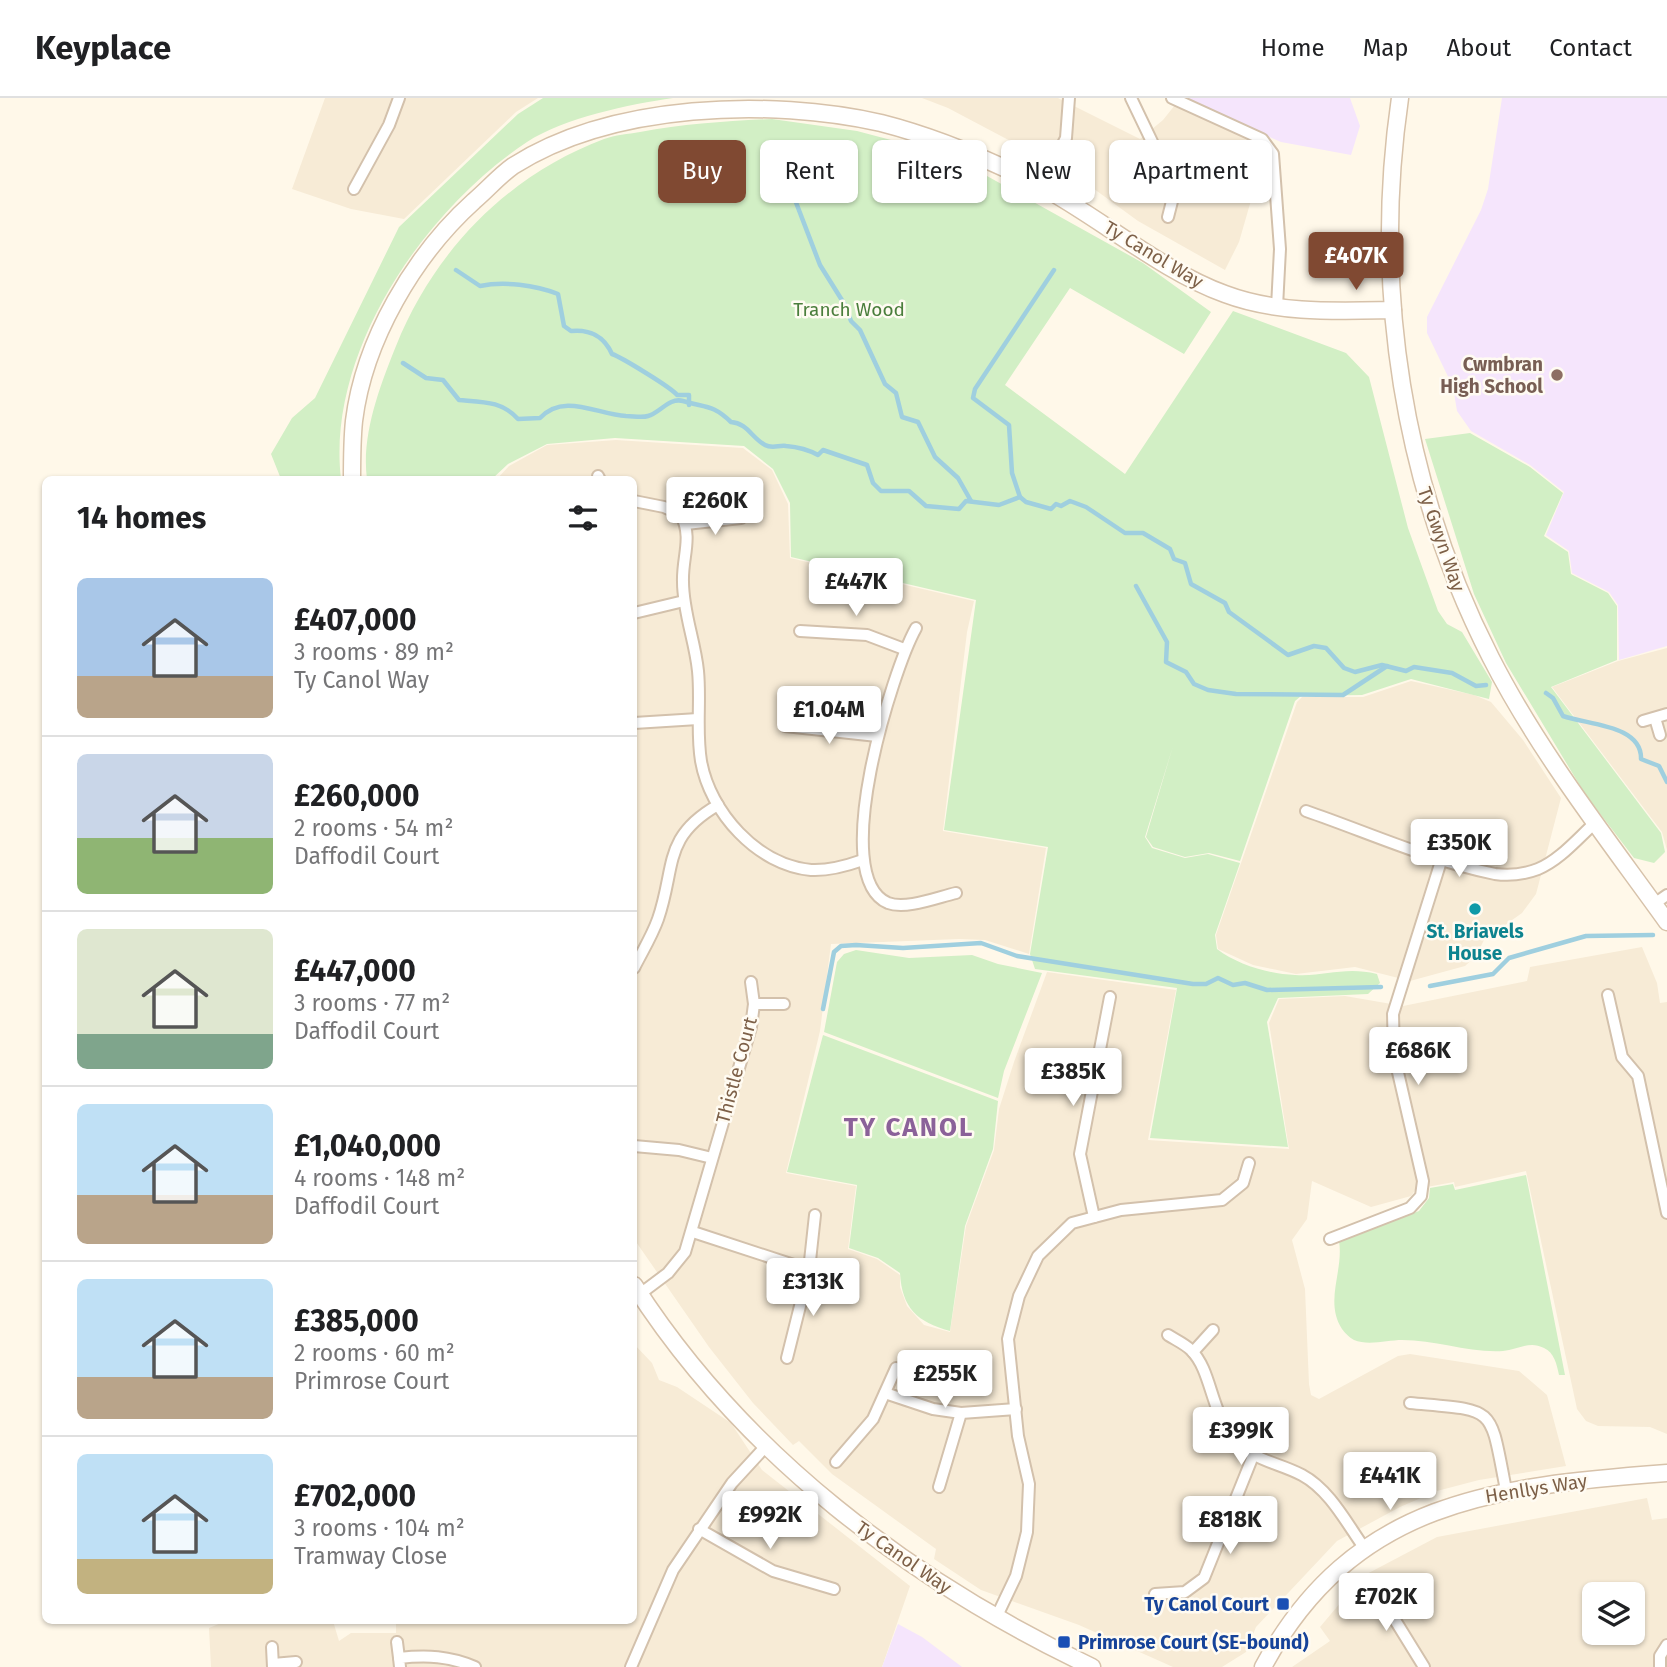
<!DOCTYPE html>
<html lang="en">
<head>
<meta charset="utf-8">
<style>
  body { margin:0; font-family:"Fira Sans",sans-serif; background:#f6f6f6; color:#202124; height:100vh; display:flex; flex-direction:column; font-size:26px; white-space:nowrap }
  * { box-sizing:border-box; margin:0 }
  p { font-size:23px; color:#757577 }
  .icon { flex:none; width:38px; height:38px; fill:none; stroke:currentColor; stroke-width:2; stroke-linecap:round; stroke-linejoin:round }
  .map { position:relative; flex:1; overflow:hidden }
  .side { position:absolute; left:42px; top:378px; width:595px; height:1148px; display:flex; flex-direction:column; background:#fff; border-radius:10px; box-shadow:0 2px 5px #0004 }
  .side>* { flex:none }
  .top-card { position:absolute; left:658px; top:42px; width:665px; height:63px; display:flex; gap:14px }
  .controls { position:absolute; left:1582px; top:1484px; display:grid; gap:14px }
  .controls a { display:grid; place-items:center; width:63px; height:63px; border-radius:10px; background:#fff; box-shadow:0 2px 5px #0004; font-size:35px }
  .price { position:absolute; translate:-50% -60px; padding:0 16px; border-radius:7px; background:#fff; color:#222; font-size:23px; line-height:46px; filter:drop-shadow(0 2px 4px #0008) }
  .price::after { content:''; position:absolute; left:50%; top:42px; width:21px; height:16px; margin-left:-10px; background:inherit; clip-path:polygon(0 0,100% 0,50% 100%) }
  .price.current { background:#804932; color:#fff }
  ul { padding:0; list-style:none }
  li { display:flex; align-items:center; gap:21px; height:175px; padding:0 35px }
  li+li { border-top:2px solid #e0e0e0 }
  li span { display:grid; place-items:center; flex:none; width:196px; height:140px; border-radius:10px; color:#555 }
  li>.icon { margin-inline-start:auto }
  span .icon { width:84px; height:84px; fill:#fffc; stroke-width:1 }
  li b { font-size:30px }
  h2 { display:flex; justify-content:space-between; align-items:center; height:84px; padding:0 35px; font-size:30px }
  .pill { padding:0 24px; border-radius:10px; background:#fff; box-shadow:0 2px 5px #0004; font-size:24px; line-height:63px }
  .pill.current { background:#804932; color:#fff }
  header { display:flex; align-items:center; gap:42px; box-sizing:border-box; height:98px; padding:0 35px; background:#fff; border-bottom:2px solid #e0e0e0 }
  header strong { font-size:33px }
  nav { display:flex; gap:38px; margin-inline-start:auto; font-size:24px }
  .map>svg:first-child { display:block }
  .residential { fill:#f7ebd6; fill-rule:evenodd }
  .education { fill:#f5e5fc }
  .green { fill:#d2efc5 }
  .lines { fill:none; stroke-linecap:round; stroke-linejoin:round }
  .stream { stroke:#9fcfdf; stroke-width:4.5 }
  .street-casing { stroke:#d3c1ac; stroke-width:14 }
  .secondary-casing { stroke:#d7c2aa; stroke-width:19 }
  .street { stroke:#fff; stroke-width:10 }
  .secondary { stroke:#fff; stroke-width:16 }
  .education-dot { fill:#8d6e63; stroke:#fffbf2; stroke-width:2.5 }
  .culture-dot { fill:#0f9aa8; stroke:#fffbf2; stroke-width:2.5 }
  .transit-dot { fill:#1a4fb4; stroke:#fffbf2; stroke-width:2.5 }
  .labels { text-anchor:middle; stroke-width:5; stroke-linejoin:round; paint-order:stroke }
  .street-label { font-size:19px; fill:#7d6048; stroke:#fffbf2 }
  .park-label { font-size:19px; fill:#4a7e3c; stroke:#fffbf2 }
  .education-label { font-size:19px; font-weight:bold; fill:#785e54; stroke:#fffbf2; text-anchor:end }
  .culture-label { font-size:19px; font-weight:bold; fill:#0d838f; stroke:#fffbf2 }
  .transit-label { font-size:19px; font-weight:bold; fill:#164399; stroke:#fffbf2; text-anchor:end }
  .district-label { font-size:26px; font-weight:bold; letter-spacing:2px; fill:#8b6199; stroke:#fffbf2 }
</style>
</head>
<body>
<header>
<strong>Keyplace</strong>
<nav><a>Home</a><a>Map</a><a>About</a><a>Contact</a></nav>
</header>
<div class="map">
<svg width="1667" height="1569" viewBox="0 0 1667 1569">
  <rect width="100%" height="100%" fill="#fff8e9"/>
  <!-- residential -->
  <g class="residential">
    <path d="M325,0H538L516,14L404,121L351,111L292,91Z"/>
    <path d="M922,0H1058L1140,41L1163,22L1175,7L1248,39L1254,92L1239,144L1225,172L1138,123L1075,77L948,10Z"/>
    <path d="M616,342L743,350L772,372L788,406L790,460L974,503L967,534L943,733L1046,750L1029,856L985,842L959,841L831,846L820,933L786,1075L856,1088L848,1151L877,1161L900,1177V1189L907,1208L924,1227L950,1234L966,1128L994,1052L999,1011L1014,964L1047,874L1176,892L1148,1042L1289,1051L1269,925L1279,901L1345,898L1403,908L1527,883L1530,869L1642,849L1657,885L1660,905L1667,904V1336L1650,1329L1598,1328L1586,1323L1577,1311L1526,1073L1455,1089L1454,1084L1416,1091L1411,1098L1371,1109L1312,1083L1307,1121L1292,1142L1305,1191L1309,1286L1311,1297L1319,1301L1398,1258L1410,1256L1519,1273L1547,1297L1566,1368L1479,1382L1437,1393L1400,1409L1337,1443L1256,1529L1246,1554L1222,1569H1173L1079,1527L981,1492L934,1461L936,1451L832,1376L799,1343L793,1347L753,1305L709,1249L634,1141V382H496L509,368L547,347Z"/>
    <path d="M1667,550V752L1662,734L1552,589L1618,563Z"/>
    <path d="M1411,583L1474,597L1491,604L1523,642L1561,700L1536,796L1522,815L1484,842L1476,858L1465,868L1410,883L1355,869L1296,876L1253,867L1218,851L1216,837L1297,604L1302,599H1363Z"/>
    <path d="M634,1246L652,1265L659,1282L677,1289L731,1325L762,1372L910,1488L882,1569H211L209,1530L226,1523H333L339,1543L351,1535H396V1523L634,1522Z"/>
    <path d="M1647,1400L1652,1422L1667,1420V1569H1292L1330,1543L1320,1529L1363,1478L1437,1439ZM1594,1496H1633V1535H1594Z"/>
  </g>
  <!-- education -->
  <g class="education">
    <path d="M1180,0H1350L1360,28L1351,57L1281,44Z"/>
    <path d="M1502,0H1667V548L1619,562L1618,507L1609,494L1572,475L1569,453L1546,437L1564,394L1530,367L1471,333L1457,313L1453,289L1427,235V219L1481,112L1488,91Z"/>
    <path d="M898,1526L922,1539L962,1569H882Z"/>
  </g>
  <!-- green -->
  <g class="green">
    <path d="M543,0H673C630,6 564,20 527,44C425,111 326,254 341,381H281L271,356L292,320L315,300L399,129L518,16Z"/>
    <path d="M772,21L857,33L925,51L987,78L1143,165L1211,214L1184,256L1070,190L1005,287L1125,376L1233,213L1346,255L1369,279L1408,430L1438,513L1447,526L1462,534L1492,584L1489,601L1411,581L1362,597L1301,598L1295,603L1240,763L1209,755L1185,759L1153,749L1146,739L1173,648L1145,739L1152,750L1185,760L1208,756L1240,765L1215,837L1217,851C1238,867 1269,876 1295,877C1325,879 1344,868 1377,876L1380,885L1368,896L1278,900L1267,924L1288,1049L1150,1040L1177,890L1035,871L1030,856L1048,749L944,732L976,502L791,459L790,405L773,371L744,348L615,340L547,346L508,366L492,381H367C361,337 380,288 396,248C434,153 508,77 604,41C615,37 628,36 640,34C684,26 727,23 772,21Z"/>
    <path d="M1470,335L1530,369L1563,395L1544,438L1568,454L1571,476L1608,495L1617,508V562L1551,589L1661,735L1665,754L1654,765L1634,760L1585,696L1506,565L1474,496L1425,341Z"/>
    <path d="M856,852L909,860L972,857L998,866L1042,875L1004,973L998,1000L824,934L837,864L844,856Z"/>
    <path d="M823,937L998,1003L993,1051L965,1128L950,1233C917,1224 902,1210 900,1175L878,1160L849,1150L857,1087L787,1074Z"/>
    <path d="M1526,1077L1565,1277H1559C1557,1267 1554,1254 1544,1250C1529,1242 1518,1252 1503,1253C1469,1255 1436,1242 1402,1242C1388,1242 1368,1248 1354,1242C1350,1240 1345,1235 1342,1231C1324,1203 1344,1173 1339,1143L1419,1113L1429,1100L1430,1090L1453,1086L1455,1092Z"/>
  </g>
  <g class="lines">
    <!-- stream -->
    <g class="stream">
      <path d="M776,78L792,94L820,167L845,207L851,223L860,232L885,286L896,295L902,319L918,324L935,359L958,380L971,403"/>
      <path d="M456,172L480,188C504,183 535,187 558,196L564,228L571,233C589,231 604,238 612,256C621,259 672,290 677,297H689V307"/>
      <path d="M403,265L426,280L443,282L459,302C483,304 502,303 518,321L540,320C564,294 598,317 626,318C633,318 642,320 648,318C660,315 669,299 683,303C706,310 712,306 731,324C747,325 752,340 765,347C772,351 779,347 786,348C798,349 809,352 818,357L823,352L867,367L873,385L881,393H909L926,408L959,411L966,403L999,407L1020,399L1026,404L1051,411L1056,406L1061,408L1070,403L1086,409L1125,435H1143L1170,451L1174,461L1185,465L1191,486L1225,505L1229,514L1288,557L1314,548L1326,550L1344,570L1355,574L1382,567L1406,573L1414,569L1452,575L1476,588L1486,587"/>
      <path d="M1020,399L1012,375L1009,327L973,300L975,291L1054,172"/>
      <path d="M1136,488L1167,544L1166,564L1186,574L1194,586L1208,592L1236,596L1343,597L1387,568"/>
      <path d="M1546,595L1553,600L1563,618C1589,627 1642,627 1641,661L1659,668L1667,684"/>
      <path d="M1430,888L1493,876L1509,860L1586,838L1653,837"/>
      <path d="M823,911L834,854L841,848L856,847L903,850L981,845L1017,858L1193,886H1206L1218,880L1233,887L1245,885L1267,892L1381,889"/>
    </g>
    <!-- street casing -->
    <g class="street-casing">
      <g id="street">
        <path d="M1131,0L1155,50L1180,72L1168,119"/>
        <path d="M1172,0L1262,41L1273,56L1280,151L1277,209"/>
        <path d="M1041,88L1066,40L1069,0"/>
        <path d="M354,91L389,27L399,0"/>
        <path d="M598,378L600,382"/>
        <path d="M634,403L664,409L681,417C693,440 682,459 683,484C683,514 695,543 698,573C701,603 696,633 701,663C710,714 757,767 811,772C829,773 846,768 863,762"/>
        <path d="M686,426L741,420"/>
        <path d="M634,515L684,503"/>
        <path d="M916,530C893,571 827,779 888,805C906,812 938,799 956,795"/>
        <path d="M800,533L867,537L904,551"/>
        <path d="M1655,620L1660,637"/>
        <path d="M1643,623L1667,616"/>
        <path d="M634,625L698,621"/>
        <path d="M785,628L877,638"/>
        <path d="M1306,713C1367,734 1431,763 1495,776C1509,778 1525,776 1538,771C1560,762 1578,740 1596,724"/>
        <path d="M1654,806L1667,797"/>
        <path d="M634,870C642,854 652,838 658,821C676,769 662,739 718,707"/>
        <path d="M1608,897L1622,959L1638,978L1667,1115"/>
        <path d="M754,906H784"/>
        <path d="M634,1048L679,1052L712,1060"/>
        <path d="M1094,1119L1080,1056L1110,899"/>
        <path d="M693,1134L809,1172"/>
        <path d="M1330,1141L1410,1110L1421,1098L1423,1083L1394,957L1393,916L1442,760"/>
        <path d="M640,1196L668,1175L685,1154L751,929L754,906L751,884"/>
        <path d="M1168,1237C1176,1242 1185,1246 1191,1252C1212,1273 1210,1312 1233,1339C1254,1364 1275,1363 1302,1377C1330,1392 1347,1426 1365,1451"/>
        <path d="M1193,1254L1213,1232"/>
        <path d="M787,1260L809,1172L815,1117"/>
        <path d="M885,1295L933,1311L961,1315"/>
        <path d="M1410,1305C1498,1313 1489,1306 1506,1392"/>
        <path d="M836,1364L873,1321L896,1270"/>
        <path d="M939,1389L961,1315L1016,1311"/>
        <path d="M699,1431L773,1473L834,1491"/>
        <path d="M1374,1488L1424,1569"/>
        <path d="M1155,1496L1185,1494L1204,1480L1253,1358"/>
        <path d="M996,1520L1016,1478L1027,1434L1029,1386L1018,1338L1008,1241L1019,1198L1038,1158L1072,1125L1121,1112L1222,1102L1243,1085L1249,1065"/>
        <path d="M397,1544L399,1560"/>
        <path d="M272,1549L273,1569"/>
        <path d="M273,1566L296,1564"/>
        <path d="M400,1569L399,1560C427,1557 449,1558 475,1569"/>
        <path d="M631,1569L673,1472L732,1385L767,1347"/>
        <path d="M1660,1569V1558L1667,1547"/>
      </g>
    </g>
    <!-- secondary casing -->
    <g class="secondary-casing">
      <g id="secondary">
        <path d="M1400,0C1372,191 1403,388 1491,560C1539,654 1606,739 1667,824"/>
        <path d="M352,382C352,362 352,342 354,323C364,242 414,157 474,103C487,92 499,78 513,68C612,5 770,0 881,25C936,39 988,61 1039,87C1099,119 1163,174 1225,196C1278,216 1337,213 1393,212"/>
        <path d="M634,1187C743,1357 911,1483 1092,1569"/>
        <path d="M1263,1569C1353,1402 1496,1388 1667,1375"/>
      </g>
    </g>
    <!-- street -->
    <use href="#street" class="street"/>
    <!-- secondary -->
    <use href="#secondary" class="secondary"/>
  </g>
  <!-- markers -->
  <circle class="education-dot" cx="1557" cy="277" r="7"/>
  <circle class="culture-dot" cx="1475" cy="811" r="7"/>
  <g class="transit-dot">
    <rect x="1276" y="1499" width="14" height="14" rx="3.5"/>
    <rect x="1057" y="1537" width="14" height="14" rx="3.5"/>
  </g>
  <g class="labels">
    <!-- street labels -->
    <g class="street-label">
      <text transform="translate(1154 156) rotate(31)" y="7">Ty Canol Way</text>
      <text transform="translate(1442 441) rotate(71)" y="7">Ty Gwyn Way</text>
      <text transform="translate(736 972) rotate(-75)" y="7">Thistle Court</text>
      <text transform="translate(1536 1390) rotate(-9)" y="7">Henllys Way</text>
      <text transform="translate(904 1459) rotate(35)" y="7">Ty Canol Way</text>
    </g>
    <!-- park labels -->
    <g class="park-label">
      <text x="849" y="218">Tranch Wood</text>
    </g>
    <!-- education labels -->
    <g class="education-label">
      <text x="1543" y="273">Cwmbran<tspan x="1543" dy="22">High School</tspan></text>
    </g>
    <!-- culture labels -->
    <g class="culture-label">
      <text x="1475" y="840">St. Briavels<tspan x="1475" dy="22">House</tspan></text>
    </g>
    <!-- transit labels -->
    <g class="transit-label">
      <text x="1269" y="1513">Ty Canol Court</text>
      <text x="1078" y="1551" text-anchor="start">Primrose Court (SE-bound)</text>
    </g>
    <!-- district labels -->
    <g class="district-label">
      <text x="909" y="1038">TY CANOL</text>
    </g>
  </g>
</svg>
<div class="controls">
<a><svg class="icon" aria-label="layers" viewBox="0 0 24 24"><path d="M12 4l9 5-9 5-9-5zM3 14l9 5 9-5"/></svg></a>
</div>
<b class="price current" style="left:1356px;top:194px">£407K</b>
<b class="price" style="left:715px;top:439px">£260K</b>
<b class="price" style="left:856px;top:520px">£447K</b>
<b class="price" style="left:829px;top:648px">£1.04M</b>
<b class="price" style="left:1459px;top:781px">£350K</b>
<b class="price" style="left:1418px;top:989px">£686K</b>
<b class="price" style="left:1073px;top:1010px">£385K</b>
<b class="price" style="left:813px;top:1220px">£313K</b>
<b class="price" style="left:945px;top:1312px">£255K</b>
<b class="price" style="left:1241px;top:1369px">£399K</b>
<b class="price" style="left:1390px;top:1414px">£441K</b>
<b class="price" style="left:770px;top:1453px">£992K</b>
<b class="price" style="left:1230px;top:1458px">£818K</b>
<b class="price" style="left:1386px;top:1535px">£702K</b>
<div class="top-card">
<a class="pill current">Buy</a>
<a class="pill">Rent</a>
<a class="pill">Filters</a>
<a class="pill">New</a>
<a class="pill">Apartment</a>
</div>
<section class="side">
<h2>14 homes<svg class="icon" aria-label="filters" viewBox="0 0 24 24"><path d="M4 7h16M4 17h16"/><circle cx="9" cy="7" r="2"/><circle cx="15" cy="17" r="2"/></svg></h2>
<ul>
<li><span style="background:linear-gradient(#a9c7e8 70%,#b9a48a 0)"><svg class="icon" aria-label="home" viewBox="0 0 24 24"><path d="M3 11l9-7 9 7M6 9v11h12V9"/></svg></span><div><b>£407,000</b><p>3 rooms · 89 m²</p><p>Ty Canol Way</p></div></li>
<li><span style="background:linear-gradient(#c9d6e8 60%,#8fb573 0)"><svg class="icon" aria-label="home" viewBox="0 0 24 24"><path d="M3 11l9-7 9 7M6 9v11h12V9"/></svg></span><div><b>£260,000</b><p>2 rooms · 54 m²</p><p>Daffodil Court</p></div></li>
<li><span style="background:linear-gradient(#dfe7d0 75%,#7fa58c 0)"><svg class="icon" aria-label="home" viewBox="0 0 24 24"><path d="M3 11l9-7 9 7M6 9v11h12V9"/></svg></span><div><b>£447,000</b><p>3 rooms · 77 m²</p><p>Daffodil Court</p></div></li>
<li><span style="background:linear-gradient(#bfe0f5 65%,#b9a48a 0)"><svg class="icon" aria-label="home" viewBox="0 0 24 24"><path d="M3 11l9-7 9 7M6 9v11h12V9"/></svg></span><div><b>£1,040,000</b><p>4 rooms · 148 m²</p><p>Daffodil Court</p></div></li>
<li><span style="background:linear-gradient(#bfe0f5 70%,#b9a48a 0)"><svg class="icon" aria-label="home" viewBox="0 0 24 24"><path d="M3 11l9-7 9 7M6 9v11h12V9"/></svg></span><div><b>£385,000</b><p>2 rooms · 60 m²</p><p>Primrose Court</p></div></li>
<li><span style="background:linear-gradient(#bfe0f5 75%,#c2b280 0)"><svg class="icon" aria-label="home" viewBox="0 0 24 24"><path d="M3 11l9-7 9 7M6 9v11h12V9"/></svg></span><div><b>£702,000</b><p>3 rooms · 104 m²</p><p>Tramway Close</p></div></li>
</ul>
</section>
</div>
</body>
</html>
